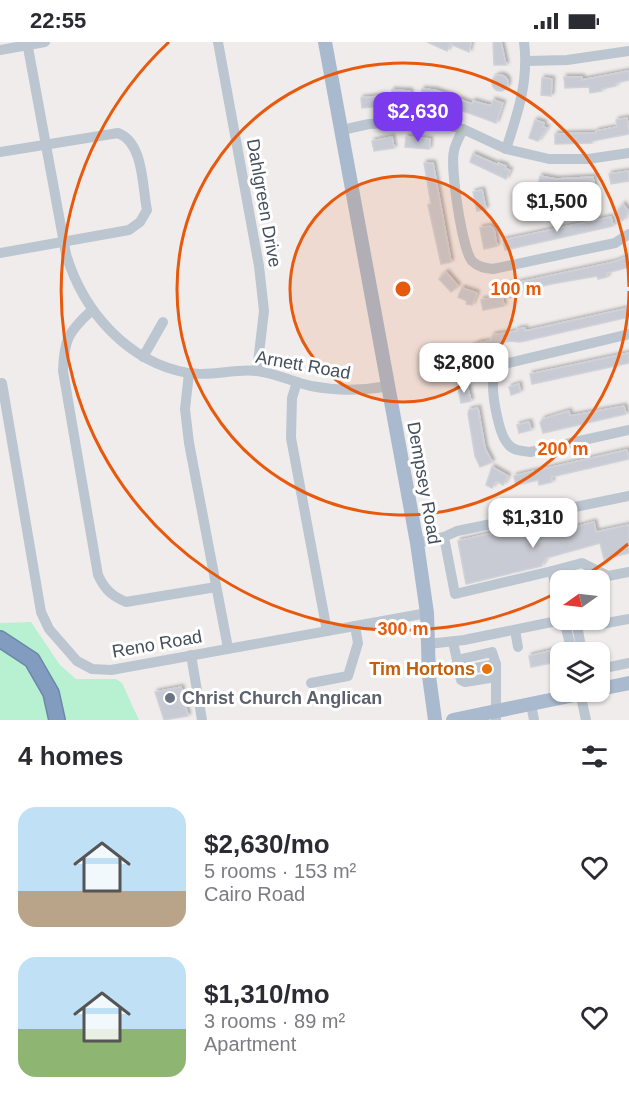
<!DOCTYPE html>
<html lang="en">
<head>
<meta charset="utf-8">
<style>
  body { margin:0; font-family:Arial,sans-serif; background:#f2f2f3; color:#2b2b33; height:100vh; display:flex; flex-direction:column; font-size:22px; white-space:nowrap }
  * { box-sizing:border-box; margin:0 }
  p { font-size:20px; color:#7c7c81 }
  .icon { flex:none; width:33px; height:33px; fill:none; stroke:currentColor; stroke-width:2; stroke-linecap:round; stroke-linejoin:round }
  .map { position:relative; height:678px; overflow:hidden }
  .details { display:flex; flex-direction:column; background:#fff; flex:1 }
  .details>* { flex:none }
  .needle { width:39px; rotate:256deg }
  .tools { position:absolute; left:550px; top:528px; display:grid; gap:12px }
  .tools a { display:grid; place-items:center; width:60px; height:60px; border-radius:12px; background:#fff; box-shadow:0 2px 4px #0004; font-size:30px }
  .price { position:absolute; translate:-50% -51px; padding:0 14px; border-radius:12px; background:#fff; color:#222; font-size:20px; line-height:39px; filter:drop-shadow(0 2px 3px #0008) }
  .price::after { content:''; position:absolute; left:50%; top:36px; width:18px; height:14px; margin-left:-9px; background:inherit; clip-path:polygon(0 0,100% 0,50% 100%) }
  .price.current { background:#7c3aed; color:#fff }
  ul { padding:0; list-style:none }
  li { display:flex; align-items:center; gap:18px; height:150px; padding:0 18px }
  li span { display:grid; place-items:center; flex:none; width:168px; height:120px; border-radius:18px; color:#555 }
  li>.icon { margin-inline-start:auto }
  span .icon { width:72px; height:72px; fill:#fffc; stroke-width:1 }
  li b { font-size:26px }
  h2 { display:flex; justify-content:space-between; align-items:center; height:72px; padding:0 18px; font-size:26px }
  .status { display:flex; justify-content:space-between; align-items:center; height:42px; padding:0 30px; background:#fff; direction:ltr }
  .status svg { height:16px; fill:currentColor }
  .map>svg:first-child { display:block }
  .green { fill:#b7f1d1 }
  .building { fill:#c8cbd3; stroke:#d0d2d9; stroke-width:1.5; filter:url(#shadow) }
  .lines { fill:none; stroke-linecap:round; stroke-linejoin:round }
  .highway-casing { stroke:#6c87ab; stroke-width:18 }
  .minor { stroke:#bcc6d0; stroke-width:10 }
  .major { stroke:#aabace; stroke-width:14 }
  .highway { stroke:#819cbf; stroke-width:15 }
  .ring { fill:none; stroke:#e8590c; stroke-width:3 }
  .food-dot { fill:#e8710a; stroke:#fff; stroke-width:2 }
  .worship-dot { fill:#6b7280; stroke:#fff; stroke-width:2 }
  .labels { text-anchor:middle; stroke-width:6; stroke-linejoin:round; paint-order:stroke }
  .street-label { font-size:18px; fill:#444f5b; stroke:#fff }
  .food-label { font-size:18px; font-weight:bold; fill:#c56008; stroke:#fff; text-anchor:end }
  .worship-label { font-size:18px; font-weight:bold; fill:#5b616d; stroke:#fff; text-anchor:start }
  .centre { fill:#e8590c; stroke:#fff; stroke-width:3 }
  .ring-label { font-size:18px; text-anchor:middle; font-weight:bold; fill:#e8590c; stroke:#fff; stroke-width:6; stroke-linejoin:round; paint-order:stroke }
</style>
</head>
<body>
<div class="status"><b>22:55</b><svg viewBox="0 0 49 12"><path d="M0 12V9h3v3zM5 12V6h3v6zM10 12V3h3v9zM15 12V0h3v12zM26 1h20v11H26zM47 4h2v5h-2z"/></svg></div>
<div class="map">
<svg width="629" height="678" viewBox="0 0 629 678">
  <defs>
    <filter id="shadow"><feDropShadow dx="2.5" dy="-2.5" stdDeviation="1.5" flood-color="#0004"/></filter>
  </defs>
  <rect width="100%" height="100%" fill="#f0ecec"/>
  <!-- green -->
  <g class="green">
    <path d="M31,580L60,623L76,637H116L122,641L139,678H60L53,646L0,593V581Z"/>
    <path d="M0,603C30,620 47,642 49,678H0Z"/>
  </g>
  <!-- building -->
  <g class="building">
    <path d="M427,0H471L469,10L450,2L447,9Z"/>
    <path d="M493,0H501L506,23H494Z"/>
    <path d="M629,29V38L616,41V44L601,47L602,49L590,51L589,45L565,46L564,35H582V38Z"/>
    <circle cx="500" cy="41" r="8"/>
    <path d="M542,36L552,37L551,54L541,53Z"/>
    <path d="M422,47L435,48L472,62L473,59L491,64L493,58L503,61L496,81L455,66L454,69L443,66L444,64L421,61Z"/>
    <path d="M392,48L410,49V60L392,61Z"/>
    <path d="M381,54L382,64L362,66L361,56Z"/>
    <path d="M627,76L629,92L592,99V101L555,102V92L596,91V89L617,85L616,78Z"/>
    <path d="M535,78L544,81L543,85L547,86L538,99L529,96Z"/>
    <path d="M392,95L394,106L374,109L372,99Z"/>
    <path d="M406,95L430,97L429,107L405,105Z"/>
    <path d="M473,112L498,123V121L506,124L505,127L510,128L506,137L470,120Z"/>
    <path d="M424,121H433L451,220L441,222L428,163L431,162Z"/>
    <path d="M628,129L629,139L611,142L609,132Z"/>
    <path d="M540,134L556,137L593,135L595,147L538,144Z"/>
    <path d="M482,148L486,167L477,169L473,150Z"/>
    <path d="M623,162L629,170L622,179L614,173Z"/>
    <path d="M611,175L613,184L505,208L503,198Z"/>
    <path d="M490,184L494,187L497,204L484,207L480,186Z"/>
    <path d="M629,214V225L607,231V235L598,237L597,234L551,242L525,248L518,250L519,253L509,256L506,243L614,220Z"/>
    <path d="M446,230L458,244L451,250L439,237Z"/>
    <path d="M462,246L477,251L472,263L466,262L467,259L458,255Z"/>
    <path d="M502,254L504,264L483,268L481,258Z"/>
    <path d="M629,266V275L520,300L510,299L491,303L473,316L467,308L478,301L490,299L493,293L518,289L517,287L525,286V289Z"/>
    <path d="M629,311V321L532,342L530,332Z"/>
    <circle cx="464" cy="330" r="7"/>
    <path d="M519,342L520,350L511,353L509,345Z"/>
    <path d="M467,343L471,359L461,361L458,345Z"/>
    <path d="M624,364L626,372L543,391L540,381L543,377L569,369L570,374Z"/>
    <path d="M478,366L485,406L492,420L480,425L475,414L468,372L469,368Z"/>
    <path d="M529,380L531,388L519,391L517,383Z"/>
    <path d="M627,408L629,417L551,435L552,440L539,443L538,438L516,443L514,434L522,432Z"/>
    <path d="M492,425L508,434L503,443L496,439L492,446L486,443Z"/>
    <path d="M594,480L596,490L629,483V511L604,517L600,501L546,516L541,524L466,542L458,499L536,481L539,495Z"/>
    <path d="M561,606V619L531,625L529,614Z"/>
    <path d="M181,645L188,674L164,678L155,650Z"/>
  </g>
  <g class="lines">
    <!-- highway casing -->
    <g class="highway-casing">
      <path id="highway" d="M0,597L32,618L51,651L57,678"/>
    </g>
    <!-- minor -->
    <g class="minor">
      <path d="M27,0L66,212C83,269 127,320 188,331C211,335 235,326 257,329C275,331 293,340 311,344C337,349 362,349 388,344"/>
      <path d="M218,0L259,224L264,269L257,329"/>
      <path d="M0,8L45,0"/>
      <path d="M527,19L567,18L629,9"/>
      <path d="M463,87C460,94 455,102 454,109C450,125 462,207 472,219C478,225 485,226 493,227L615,201L629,192"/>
      <path d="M342,88L369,82L429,79L463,87L506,107L549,117H588L629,111"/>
      <path d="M506,107C518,71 529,38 524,0"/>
      <path d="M0,110L118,91C144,101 142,144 147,168L140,180L129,188L0,211"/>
      <path d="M91,269C68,290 64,298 63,329L98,533C105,548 112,554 126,560L216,545"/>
      <path d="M629,292L504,322C501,325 496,329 495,333C489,345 499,393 508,402C513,409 522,409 530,410L629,388"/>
      <path d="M143,315L163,280"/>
      <path d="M189,331L185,367L189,401L228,606"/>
      <path d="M297,340L292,356L291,396L327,589"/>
      <path d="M2,341L41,570L49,587L77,619L92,627L111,628L427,571"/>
      <path d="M417,501L444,495"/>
      <path d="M552,529L455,552L444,495L457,489L629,454"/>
      <path d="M561,565L552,529L582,521L608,534L629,530"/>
      <path d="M564,578L572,610"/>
      <path d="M576,578L582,610"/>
      <path d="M589,578L596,583L629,577"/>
      <path d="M515,588L518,605"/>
      <path d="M453,600L457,618L492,610L496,622V678"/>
      <path d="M428,602L464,598L562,578"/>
      <path d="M191,613L202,678"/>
      <path d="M457,618L461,638L465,640L496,635"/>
      <path d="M459,624L465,628L496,622"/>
      <path d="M600,627L629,621"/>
      <path d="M311,641L348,634L358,601L355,584"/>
      <path d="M580,650L586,678"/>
      <path d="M531,662L534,678"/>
    </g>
    <!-- major -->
    <g class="major">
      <path d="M325,0L417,501L427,571L429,634L435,678"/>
      <path d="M600,647L629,641"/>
      <path d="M453,678L589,650"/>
    </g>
    <!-- highway -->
    <use href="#highway" class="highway"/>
  </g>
  <!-- distance rings -->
  <circle cx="403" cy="247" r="113" fill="#e8590c" fill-opacity=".12"/>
  <g class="ring">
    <circle cx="403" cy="247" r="113"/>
    <path d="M629 249A226 226 0 1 1 629 245"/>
    <path d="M628 502A340 340 0 0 1 578 538M560 549A340 340 0 0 1 169 0"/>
  </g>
  <!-- markers -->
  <circle class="food-dot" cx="487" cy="627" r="6"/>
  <circle class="worship-dot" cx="170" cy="656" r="6"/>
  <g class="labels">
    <!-- street labels -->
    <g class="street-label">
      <text transform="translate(264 161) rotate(80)" y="6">Dahlgreen Drive</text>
      <text transform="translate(303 323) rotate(10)" y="6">Arnett Road</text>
      <text transform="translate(424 441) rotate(80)" y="6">Dempsey Road</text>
      <text transform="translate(157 602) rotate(-10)" y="6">Reno Road</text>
    </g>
    <!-- food labels -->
    <g class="food-label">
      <text x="475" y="633">Tim Hortons</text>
    </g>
    <!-- worship labels -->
    <g class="worship-label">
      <text x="182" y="662">Christ Church Anglican</text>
    </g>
  </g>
  <circle cx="403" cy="247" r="9" class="centre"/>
  <g class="ring-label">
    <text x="516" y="253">100 m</text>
    <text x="563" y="413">200 m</text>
    <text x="403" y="593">300 m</text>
  </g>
</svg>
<div class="tools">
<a><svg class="needle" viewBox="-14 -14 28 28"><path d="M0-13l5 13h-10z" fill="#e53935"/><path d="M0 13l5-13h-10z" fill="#7c7c81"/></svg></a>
<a><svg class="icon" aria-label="layers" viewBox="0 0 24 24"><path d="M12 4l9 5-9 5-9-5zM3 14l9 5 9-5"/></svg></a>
</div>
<b class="price current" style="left:418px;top:101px">$2,630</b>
<b class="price" style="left:557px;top:191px">$1,500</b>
<b class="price" style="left:464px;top:352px">$2,800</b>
<b class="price" style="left:533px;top:507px">$1,310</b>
</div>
<section class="details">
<h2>4 homes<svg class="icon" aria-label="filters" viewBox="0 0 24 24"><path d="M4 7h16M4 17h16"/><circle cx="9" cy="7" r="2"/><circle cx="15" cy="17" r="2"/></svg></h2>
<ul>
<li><span style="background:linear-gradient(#bfe0f5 70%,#b9a48a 0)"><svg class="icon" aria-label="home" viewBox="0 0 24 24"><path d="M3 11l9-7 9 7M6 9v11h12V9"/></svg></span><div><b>$2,630/mo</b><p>5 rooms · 153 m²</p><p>Cairo Road</p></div><svg class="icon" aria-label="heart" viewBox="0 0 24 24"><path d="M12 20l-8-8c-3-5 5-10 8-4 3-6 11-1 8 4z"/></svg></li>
<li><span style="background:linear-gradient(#bfe0f5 60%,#8fb573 0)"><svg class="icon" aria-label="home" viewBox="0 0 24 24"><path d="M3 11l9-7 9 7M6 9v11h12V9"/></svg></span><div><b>$1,310/mo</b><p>3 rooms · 89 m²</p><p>Apartment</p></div><svg class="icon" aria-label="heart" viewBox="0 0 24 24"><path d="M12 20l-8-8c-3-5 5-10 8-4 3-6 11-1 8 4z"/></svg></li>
</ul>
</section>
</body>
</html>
